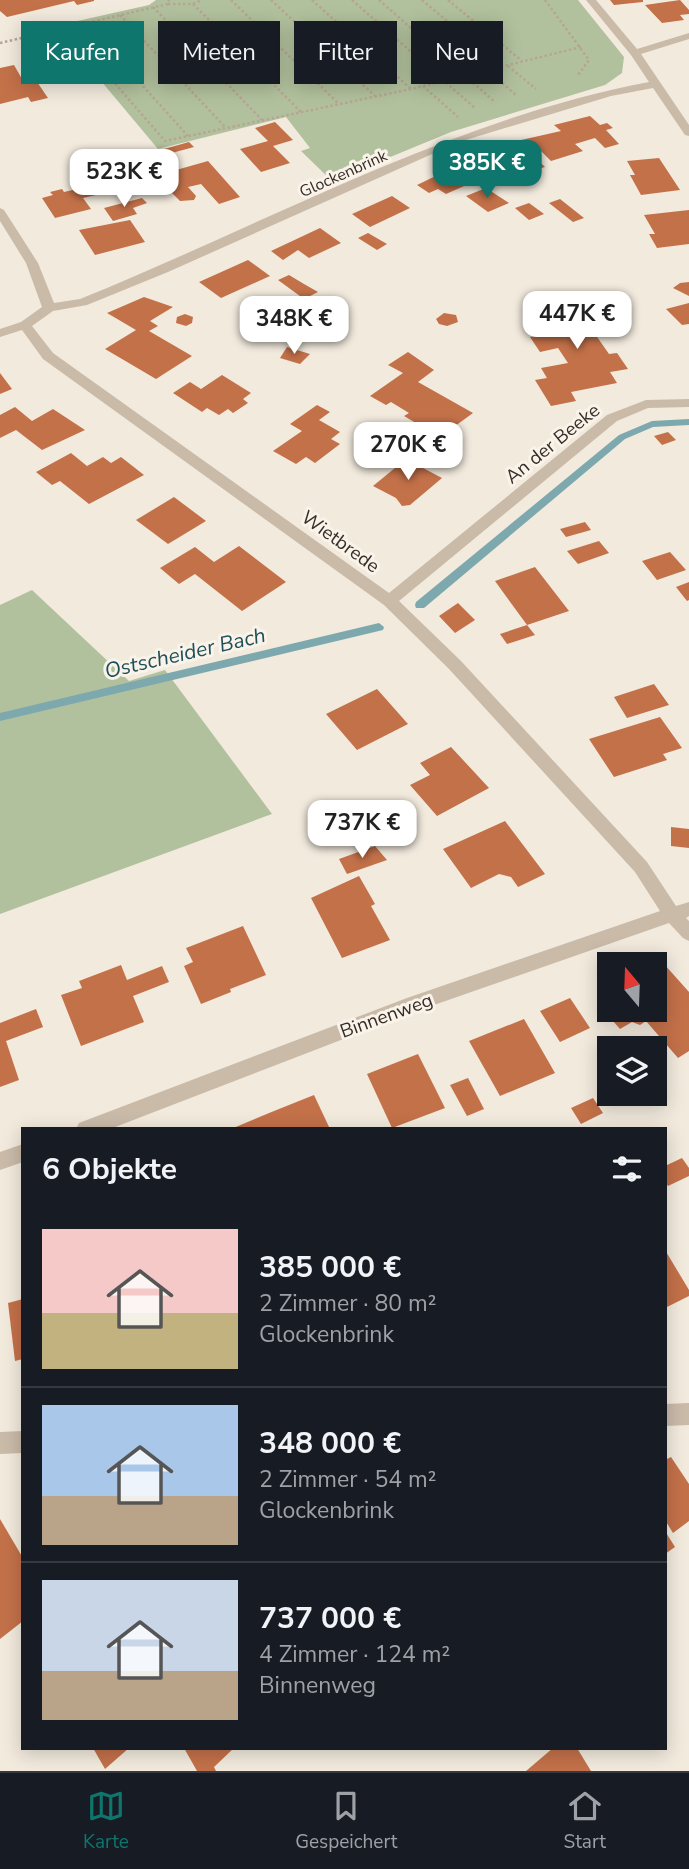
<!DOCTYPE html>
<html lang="de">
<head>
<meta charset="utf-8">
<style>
  body { margin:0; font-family:"Nunito Sans",sans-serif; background:#20242c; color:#f1f3f6; height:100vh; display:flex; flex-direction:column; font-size:26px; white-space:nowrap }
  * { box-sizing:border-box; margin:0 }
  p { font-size:23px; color:#9ea1a6 }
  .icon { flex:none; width:38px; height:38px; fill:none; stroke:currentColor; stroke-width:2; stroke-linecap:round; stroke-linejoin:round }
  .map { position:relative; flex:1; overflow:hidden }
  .panel { position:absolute; left:21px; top:1127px; width:646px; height:623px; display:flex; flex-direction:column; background:#171b24; border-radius:0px; box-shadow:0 4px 18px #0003 }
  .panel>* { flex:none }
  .banner { position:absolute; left:21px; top:21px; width:648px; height:63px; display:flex; gap:14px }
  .needle { width:46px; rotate:341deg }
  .controls { position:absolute; left:597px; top:952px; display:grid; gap:14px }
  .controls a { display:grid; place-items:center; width:70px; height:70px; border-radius:0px; background:#171b24; box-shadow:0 4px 18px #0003; font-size:35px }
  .price { position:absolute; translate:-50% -60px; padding:0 16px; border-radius:14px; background:#fff; color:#222; font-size:23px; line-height:46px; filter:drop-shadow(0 2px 4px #0008) }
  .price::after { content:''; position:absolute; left:50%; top:42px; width:21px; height:16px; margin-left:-10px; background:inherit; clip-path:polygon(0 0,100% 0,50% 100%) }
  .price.current { background:#0f766e; color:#fff }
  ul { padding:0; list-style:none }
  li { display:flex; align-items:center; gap:21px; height:175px; padding:0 21px }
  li+li { border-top:2px solid #363941 }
  li span { display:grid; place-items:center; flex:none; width:196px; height:140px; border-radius:0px; color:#555 }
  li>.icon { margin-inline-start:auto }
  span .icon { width:84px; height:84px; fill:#fffc; stroke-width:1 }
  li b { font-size:30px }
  h2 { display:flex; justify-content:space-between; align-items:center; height:84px; padding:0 21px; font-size:30px }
  .chip { padding:0 24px; border-radius:0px; background:#171b24; box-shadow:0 4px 18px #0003; font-size:24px; line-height:63px }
  .chip.current { background:#0f766e; color:#fff }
  .tabs { display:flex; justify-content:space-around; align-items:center; height:98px; border-top:2px solid #363941; background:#171b24; font-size:19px; color:#9ea1a6 }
  .tabs a { display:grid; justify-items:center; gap:4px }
  .tabs .current { color:#0f766e }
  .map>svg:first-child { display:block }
  .green { fill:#b2c19d }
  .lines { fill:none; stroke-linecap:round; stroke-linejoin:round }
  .stream { fill:#7ca8ae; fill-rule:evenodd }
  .building { fill:#c37149 }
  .path { stroke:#b6a593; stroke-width:2.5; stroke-dasharray:2.5 2.5; stroke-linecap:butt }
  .minor { fill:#cabba9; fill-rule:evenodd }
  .labels { text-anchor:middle; stroke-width:6; stroke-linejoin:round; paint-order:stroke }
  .far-street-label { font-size:16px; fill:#372e29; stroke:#f9f3e9 }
  .street-label { font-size:19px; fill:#372e29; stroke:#f9f3e9 }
  .water-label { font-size:21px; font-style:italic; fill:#1f4f58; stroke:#f9f3e9 }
</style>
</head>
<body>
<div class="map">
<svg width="689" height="1771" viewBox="0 0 689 1771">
  <rect width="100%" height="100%" fill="#f2eadd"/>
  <!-- green -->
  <g class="green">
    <path d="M156,0H578L624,57L622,73L605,85L451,132L332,181L301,151L310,148L286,117L158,149L55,26L149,5Z"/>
    <path d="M32,590L129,681L165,670L272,814L0,914V605Z"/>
  </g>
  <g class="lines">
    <!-- stream -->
    <g class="stream">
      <path d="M689,419V425L653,427L625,439L424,608H416L415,605L416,602L619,435L652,421Z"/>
      <path d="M379,623L384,627L383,630L0,721V713Z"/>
    </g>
  </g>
  <!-- building -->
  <g class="building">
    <path d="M0,0H94V1L77,5L74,1L7,17L0,11Z"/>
    <path d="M610,0H643V2L614,5Z"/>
    <path d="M680,0L689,10V14L680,15L684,20L662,23L645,5Z"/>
    <path d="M68,54L79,68L47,75L36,60Z"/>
    <path d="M14,65L22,79L33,76L48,98L31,102L28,97L0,104V68Z"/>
    <path d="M590,116L600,125L607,123L613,128L606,130L619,144L605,148L595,138L575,144L583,151L551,161L538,148L528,151L545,167L516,175L486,148L561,131L554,125Z"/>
    <path d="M275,122L293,140L273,146L290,163L261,172L240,149L268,141L255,128Z"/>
    <path d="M189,142L194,147L168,154L164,149Z"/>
    <path d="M659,158L680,190L641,195L630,175H635L627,161Z"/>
    <path d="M208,161L240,197L219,204L201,184L188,187L196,196L194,200L180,201L155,176Z"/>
    <path d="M97,165L100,170L74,176L70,170Z"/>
    <path d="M468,166L480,175L467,180L471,183L446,194L438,189L429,193L417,185L450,169L454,172Z"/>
    <path d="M497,166L510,177L501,180L487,170Z"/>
    <path d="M94,185L100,194L83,198L91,209L55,218L42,198L53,195L50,192L62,189L64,192Z"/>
    <path d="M486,188L509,203L488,212L466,196Z"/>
    <path d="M392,196L410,208L370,227L352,214Z"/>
    <path d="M142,198L147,203L133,208L137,214L113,221L104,208Z"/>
    <path d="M560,199L584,218L573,222L549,203Z"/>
    <path d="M529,203L544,214L529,220L515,208Z"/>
    <path d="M689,210V244L657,248L649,234H655L644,215Z"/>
    <path d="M130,220L145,242L95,255L79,230Z"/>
    <path d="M320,228L341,243L309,258L298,250L283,260L271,251Z"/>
    <path d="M368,233L387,244L377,250L358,238Z"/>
    <path d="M248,260L270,276L221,298L199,282Z"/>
    <path d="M289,275L304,284L318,292L304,299L278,280Z"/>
    <path d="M689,282V296L673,288L680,283Z"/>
    <path d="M144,297L173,307L150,321L158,326L149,331L192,356L156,379L105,349L136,330L107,313Z"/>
    <path d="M601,302L621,329L595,334L609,354L617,353L628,369L610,372L617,383L571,392L576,401L551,406L535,380L547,378L541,368L568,363L558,348L540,352L530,337L545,334L532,315Z"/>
    <path d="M689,303V324L682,325L666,309Z"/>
    <path d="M444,313L456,315L458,322L447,326L439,324L436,319Z"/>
    <path d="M185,314L193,317L192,323L186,326L176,323L177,317Z"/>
    <path d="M287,347L310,354L300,364L280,358Z"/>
    <path d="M408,352L434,370L418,382L473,413L440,437L404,416L409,413L391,402L386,405L370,396L403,373L388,365Z"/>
    <path d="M0,373L12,389L0,394Z"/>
    <path d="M222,375L251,393L243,399L248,403L233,413L228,409L219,415L207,408L202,412L173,393L190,382L201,389Z"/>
    <path d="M317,405L330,412L319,420L340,432L331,439L340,444L315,463L306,457L296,464L273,451L302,431L290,424Z"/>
    <path d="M15,407L32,421L53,409L85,430L42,450L16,430L0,438V415Z"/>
    <path d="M668,432L676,440L662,445L654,436Z"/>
    <path d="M415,438L448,455L440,463L406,445Z"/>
    <path d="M71,453L87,466L103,457L111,463L121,457L144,475L89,504L60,481L52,485L36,472Z"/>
    <path d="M406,459L442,478L410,505L402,506L396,498L373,486Z"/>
    <path d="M174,497L206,521L168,544L136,520Z"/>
    <path d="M585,522L591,530L566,537L560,529Z"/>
    <path d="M599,541L609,553L578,564L567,551Z"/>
    <path d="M239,546L286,582L242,611L195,574L179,584L160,568L195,547L214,562Z"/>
    <path d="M670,552L686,570L657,580L642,561Z"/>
    <path d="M535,567L569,611L527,625L495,581Z"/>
    <path d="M689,582V600L687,601L676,587Z"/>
    <path d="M458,603L475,620L455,633L439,616Z"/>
    <path d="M527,625L535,635L507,644L500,634Z"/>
    <path d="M654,684L669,705L627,718L614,697Z"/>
    <path d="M377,689L408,724L357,750L326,714Z"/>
    <path d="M660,717L682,748L663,754L667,760L614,777L589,739Z"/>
    <path d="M451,747L489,788L437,816L410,785L430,775L420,763Z"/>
    <path d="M505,821L545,874L518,887L511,877L499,874L471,888L443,849Z"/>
    <path d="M671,827L689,829V848L671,846Z"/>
    <path d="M375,846L387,860L347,874L339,859Z"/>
    <path d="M359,876L375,904L371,906L390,940L342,958L311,898Z"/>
    <path d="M243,926L266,975L230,989L231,992L201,1004L184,966L193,962L186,948Z"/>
    <path d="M664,964L689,992V1051L678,1058L646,1021L640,1025L632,1022L620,1029L599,1005L609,1000V1010H654V970Z"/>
    <path d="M121,965L127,980L162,966L169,982L133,996L144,1022L81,1046L61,995L82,988L79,981Z"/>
    <path d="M570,998L590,1028L560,1042L540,1011Z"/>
    <path d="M36,1009L43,1027L6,1041L19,1080L0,1087V1023Z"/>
    <path d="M524,1019L555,1073L500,1096L469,1041Z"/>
    <path d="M418,1054L445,1108L392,1128L367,1074Z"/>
    <path d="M468,1078L484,1109L467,1116L450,1085Z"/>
    <path d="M314,1095L330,1129H231L274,1111Z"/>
    <path d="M593,1098L603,1113L581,1124L571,1108Z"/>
    <path d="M682,1158L689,1168V1176L668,1186L665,1182V1166Z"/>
    <path d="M665,1250L689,1290V1296L665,1308Z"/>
    <path d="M23,1299V1359L15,1361L8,1303Z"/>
    <path d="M671,1457L689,1484V1521L673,1533L665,1520V1460Z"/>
    <path d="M0,1519L23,1558V1621L0,1639Z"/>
    <path d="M665,1531L675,1547L665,1554Z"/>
    <path d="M93,1748H129L105,1769Z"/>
    <path d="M184,1748H234L214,1767L216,1771H197Z"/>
    <path d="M553,1748H577L591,1771H526Z"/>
  </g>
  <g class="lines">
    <!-- path -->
    <g class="path">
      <path d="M231,0L339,104"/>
      <path d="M271,0L375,96"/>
      <path d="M312,0L411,89"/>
      <path d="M352,0L475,108"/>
      <path d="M379,0L495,102"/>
      <path d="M422,0L502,67"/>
      <path d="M448,0L522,61"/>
      <path d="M545,0L589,60L578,75"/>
      <path d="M168,4H193L202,0"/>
      <path d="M193,4L301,112"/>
      <path d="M153,7L262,120"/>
      <path d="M120,15L226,128"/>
      <path d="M86,23L188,136"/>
      <path d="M66,27L165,141L411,89L581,47"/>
      <path d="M0,43L168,4L169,0"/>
      <path d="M508,66L536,89"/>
      <path d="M487,70L516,95"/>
      <path d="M423,86L458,117"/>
    </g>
    <!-- minor -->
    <g class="minor">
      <path d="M586,0H596L637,49L689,33V39L641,54L689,125V136L685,135L653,88L611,96L459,142L168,272L87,305L53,311L32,326L53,353L389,593L607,415L646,400L689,399V407L648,408L617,421L399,601L461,661L647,862L676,906L689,902V916L686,918L689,921V941L683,938L669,923L411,1013L110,1129H76L79,1123L407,998L660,911L635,872L449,669L384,605L43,359L22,330L0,337V329L21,322L42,307L26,263L0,221V208L4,210L38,263L54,303L80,299C268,223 449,120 649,82L631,55Z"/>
      <path d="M23,1144V1162L0,1170V1152Z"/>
      <path d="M689,1403V1425L665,1426V1404Z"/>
      <path d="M23,1431V1453L0,1454V1432Z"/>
    </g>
  </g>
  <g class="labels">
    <!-- far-street labels -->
    <g class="far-street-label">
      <text transform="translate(343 173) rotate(-24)" y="6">Glockenbrink</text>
    </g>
    <!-- street labels -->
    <g class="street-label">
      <text transform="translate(552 443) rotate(-39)" y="7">An der Beeke</text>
      <text transform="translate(341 541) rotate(36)" y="7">Wietbrede</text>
      <text transform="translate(386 1015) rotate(-20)" y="7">Binnenweg</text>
    </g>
    <!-- water labels -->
    <g class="water-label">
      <text transform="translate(185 653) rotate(-13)" y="7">Ostscheider Bach</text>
    </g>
  </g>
</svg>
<div class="controls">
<a><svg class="needle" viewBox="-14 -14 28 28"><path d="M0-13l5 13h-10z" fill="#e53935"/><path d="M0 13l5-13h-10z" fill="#9ea1a6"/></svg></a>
<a><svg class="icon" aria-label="layers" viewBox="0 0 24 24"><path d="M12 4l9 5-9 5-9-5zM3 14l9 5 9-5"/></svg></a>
</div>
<b class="price current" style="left:487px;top:200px">385K €</b>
<b class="price" style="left:124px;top:209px">523K €</b>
<b class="price" style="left:577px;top:351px">447K €</b>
<b class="price" style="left:294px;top:356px">348K €</b>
<b class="price" style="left:408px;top:482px">270K €</b>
<b class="price" style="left:362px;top:860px">737K €</b>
<div class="banner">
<a class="chip current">Kaufen</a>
<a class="chip">Mieten</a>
<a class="chip">Filter</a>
<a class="chip">Neu</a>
</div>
<section class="panel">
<h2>6 Objekte<svg class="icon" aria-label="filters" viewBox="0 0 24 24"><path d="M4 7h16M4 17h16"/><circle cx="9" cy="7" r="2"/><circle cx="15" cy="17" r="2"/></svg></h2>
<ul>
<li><span style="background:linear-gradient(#f6c9c9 60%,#c2b280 0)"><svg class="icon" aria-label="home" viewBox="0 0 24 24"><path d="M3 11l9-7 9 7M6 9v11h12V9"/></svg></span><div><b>385 000 €</b><p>2 Zimmer · 80 m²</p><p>Glockenbrink</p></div></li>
<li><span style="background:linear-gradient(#a9c7e8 65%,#b9a48a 0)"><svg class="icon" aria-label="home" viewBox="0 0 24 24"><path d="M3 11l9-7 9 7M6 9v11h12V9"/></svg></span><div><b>348 000 €</b><p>2 Zimmer · 54 m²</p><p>Glockenbrink</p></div></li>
<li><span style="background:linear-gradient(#c9d6e8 65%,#b9a48a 0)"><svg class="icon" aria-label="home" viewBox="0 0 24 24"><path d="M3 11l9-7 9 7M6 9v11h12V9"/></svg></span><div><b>737 000 €</b><p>4 Zimmer · 124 m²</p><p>Binnenweg</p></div></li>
</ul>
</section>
</div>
<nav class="tabs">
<a class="current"><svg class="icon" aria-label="map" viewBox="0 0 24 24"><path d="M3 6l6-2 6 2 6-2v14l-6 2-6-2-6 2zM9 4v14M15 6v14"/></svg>Karte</a>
<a><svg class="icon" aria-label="saved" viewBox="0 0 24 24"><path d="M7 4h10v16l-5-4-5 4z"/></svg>Gespeichert</a>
<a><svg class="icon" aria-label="home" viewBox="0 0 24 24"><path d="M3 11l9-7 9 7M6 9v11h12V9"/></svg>Start</a>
</nav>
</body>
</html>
